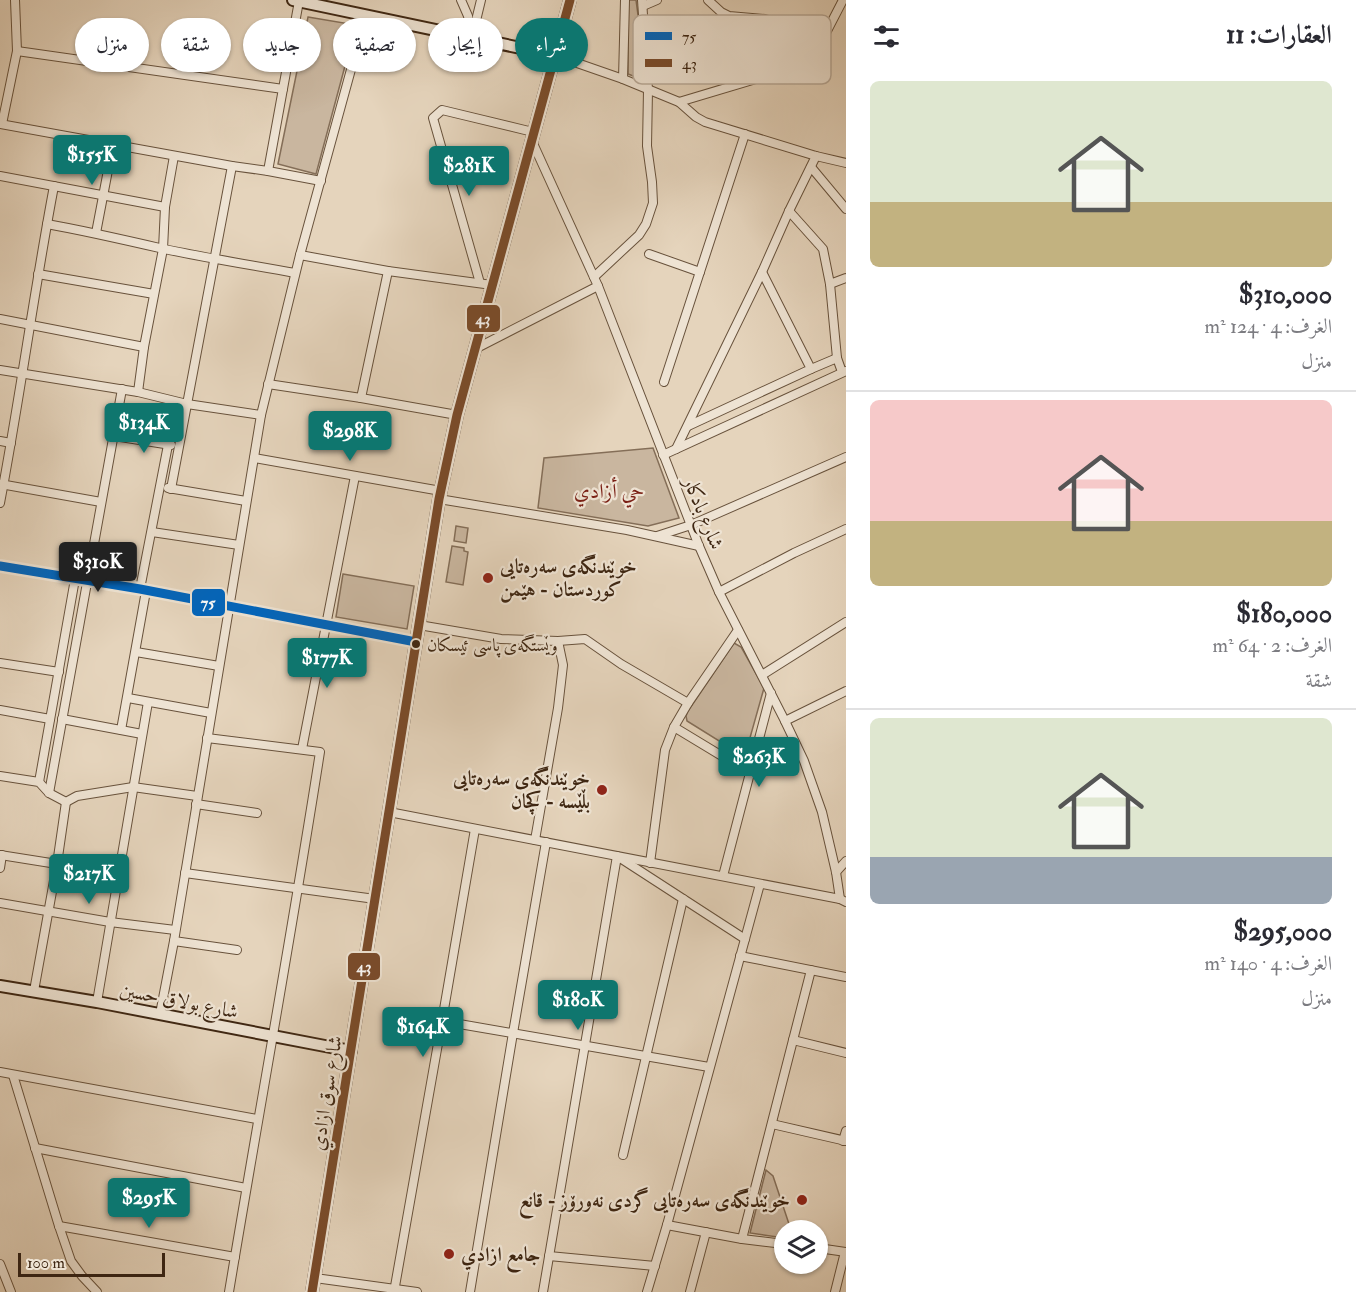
<!DOCTYPE html>
<html lang="ar">
<head>
<meta charset="utf-8">
<style>
  body { margin:0; font-family:"IM FELL Double Pica",Amiri,serif; background:#f2f2f3; color:#2b2b33; direction:rtl; height:100vh; display:flex; flex-direction:column; font-size:22px; white-space:nowrap }
  * { box-sizing:border-box; margin:0 }
  p { font-size:20px; color:#7c7c81 }
  .icon { flex:none; width:33px; height:33px; fill:none; stroke:currentColor; stroke-width:2; stroke-linecap:round; stroke-linejoin:round }
  .map { position:relative; flex:1; overflow:hidden; direction:ltr }
  .side { display:flex; flex-direction:column; background:#fff; width:510px }
  .side>* { flex:none }
  .hud { position:absolute; left:18px; top:18px; width:570px; height:54px; direction:rtl; display:flex; gap:12px }
  .buttons { position:absolute; left:774px; top:1220px; display:grid; gap:12px }
  .buttons a { display:grid; place-items:center; width:54px; height:54px; border-radius:50%; background:#fff; box-shadow:0 2px 4px #0004; font-size:30px }
  .scale { position:absolute; left:18px; bottom:15px; width:147px; box-sizing:border-box; padding-left:6px; border:3px solid #3e2612; border-top:0; font-size:16px; line-height:21px; white-space:nowrap; color:#3e2612; -webkit-text-stroke:4px #eee3d3; paint-order:stroke }
  .price { position:absolute; translate:-50% -51px; padding:0 14px; border-radius:6px; background:#0f766e; color:#fff; font-size:20px; line-height:39px; filter:drop-shadow(0 2px 3px #0008) }
  .price::after { content:''; position:absolute; left:50%; top:36px; width:18px; height:14px; margin-left:-9px; background:inherit; clip-path:polygon(0 0,100% 0,50% 100%) }
  .price.selected { background:#222; color:#fff }
  ul { padding:0; list-style:none }
  li { display:grid; align-content:center; gap:12px; height:318px; padding:0 24px }
  li+li { border-top:2px solid #e1e1e2 }
  li span { display:grid; place-items:center; height:186px; border-radius:9px; color:#555 }
  li>.icon { margin-inline-start:auto }
  span .icon { width:108px; height:108px; fill:#fffc; stroke-width:1 }
  li b { font-size:26px }
  h2 { display:flex; justify-content:space-between; align-items:center; height:72px; padding:0 24px; font-size:26px }
  .chip { padding:0 21px; border-radius:27px; background:#fff; box-shadow:0 2px 4px #0004; font-size:21px; line-height:54px }
  .chip.selected { background:#0f766e; color:#fff }
  main { display:flex; flex:1; min-height:0 }
  .map>svg:first-child { display:block }
  .green { fill:#c9b69f; stroke:#846e58; stroke-width:1.5 }
  .lines { fill:none; stroke-linecap:round; stroke-linejoin:round }
  .street-casing { stroke:#68523c; stroke-width:10 }
  .secondary-casing { stroke:#3e2612; stroke-width:14 }
  .street { stroke:#eee3d3; stroke-width:8 }
  .secondary { stroke:#eee3d3; stroke-width:10 }
  .bus-1-casing { stroke:#eee3d3; stroke-width:14 }
  .bus-2-casing { stroke:#eee3d3; stroke-width:14 }
  .bus-1 { stroke:#0065bd; stroke-width:9 }
  .bus-2 { stroke:#7a4b2a; stroke-width:9 }
  .poi-dot { fill:#8f2418; stroke:#eee3d3; stroke-width:2 }
  .bus-dot { fill:#3e2612; stroke:#eee3d3; stroke-width:2 }
  .labels { text-anchor:middle; stroke-width:4.5; stroke-linejoin:round; paint-order:stroke }
  .bus-label { font-size:18px; fill:#3e2612; stroke:#eee3d3; text-anchor:start }
  .street-label { font-size:20px; fill:#3e2612; stroke:#eee3d3 }
  .poi-label { font-size:20px; font-weight:bold; fill:#3e2612; stroke:#eee3d3; text-anchor:start }
  .neighbourhood-label { font-size:21px; fill:#7a1f14; stroke:#eee3d3 }
  .key { fill:#eee3d3; stroke:#b9aa99; stroke-width:1.5 }
  .key-label { font-size:16px; fill:#3e2612 }
  .line-badge { stroke:#eee3d3; stroke-width:2 }
  .badge-label { font-size:16px; text-anchor:middle; font-weight:bold; fill:#fff }
</style>
</head>
<body>
<main>
<section class="side">
<h2>العقارات: 11<svg class="icon" aria-label="filters" viewBox="0 0 24 24"><path d="M4 7h16M4 17h16"/><circle cx="9" cy="7" r="2"/><circle cx="15" cy="17" r="2"/></svg></h2>
<ul>
<li><span style="background:linear-gradient(#dfe7d0 65%,#c2b280 0)"><svg class="icon" aria-label="home" viewBox="0 0 24 24"><path d="M3 11l9-7 9 7M6 9v11h12V9"/></svg></span><div><b>$310,000</b><p>الغرف: 4 · 124 m²</p><p>منزل</p></div></li>
<li><span style="background:linear-gradient(#f6c9c9 65%,#c2b280 0)"><svg class="icon" aria-label="home" viewBox="0 0 24 24"><path d="M3 11l9-7 9 7M6 9v11h12V9"/></svg></span><div><b>$180,000</b><p>الغرف: 2 · 64 m²</p><p>شقة</p></div></li>
<li><span style="background:linear-gradient(#dfe7d0 75%,#9aa5b1 0)"><svg class="icon" aria-label="home" viewBox="0 0 24 24"><path d="M3 11l9-7 9 7M6 9v11h12V9"/></svg></span><div><b>$295,000</b><p>الغرف: 4 · 140 m²</p><p>منزل</p></div></li>
</ul>
</section>
<div class="map">
<svg width="846" height="1292" viewBox="0 0 846 1292">
  <rect width="100%" height="100%" fill="#e5d4bc"/>
  <filter id="stains"><feTurbulence type="fractalNoise" baseFrequency=".00333" numOctaves="4"/><feColorMatrix values="0 0 0 0 .2 0 0 0 0 .09 0 0 0 0 .02 0 0 0 .5 -.17"/></filter>
  <radialGradient id="worn" r=".72"><stop offset=".6" stop-color="#630" stop-opacity="0"/><stop offset="1" stop-color="#630" stop-opacity=".3"/></radialGradient>
  <!-- green -->
  <g class="green">
    <path d="M628,0H636L640,30L641,79L628,74Z"/>
    <path d="M308,17L356,25L316,174L278,164Z"/>
    <path d="M653,448L679,518L648,526L538,508L544,458Z"/>
    <path d="M456,526L468,528L466,543L454,541Z"/>
    <path d="M452,546L464,548V551L468,552L463,585L446,582Z"/>
    <path d="M343,574L414,586L407,629L336,617Z"/>
    <path d="M734,643L741,647L764,688L746,752L740,754L687,721L686,716L688,711Z"/>
    <path d="M766,1170L773,1176L791,1230H784V1238L750,1233Z"/>
  </g>
  <g class="lines">
    <!-- street casing -->
    <g class="street-casing">
      <g id="street">
        <path d="M461,0L468,16L472,38"/>
        <path d="M708,0L721,12L729,16L765,19L777,23L813,58"/>
        <path d="M643,6L657,0"/>
        <path d="M473,33L481,0"/>
        <path d="M17,51L283,89"/>
        <path d="M554,55L623,79L679,102L696,117L705,122L816,156L846,163"/>
        <path d="M623,79L625,0"/>
        <path d="M679,102L796,67L807,62L813,58L843,0"/>
        <path d="M0,124L232,166L268,171L321,181"/>
        <path d="M2,124L17,51L15,0"/>
        <path d="M531,139L598,286L699,546L719,592L785,721L804,761L822,812L836,872L840,899"/>
        <path d="M811,167L846,209"/>
        <path d="M268,171L299,1"/>
        <path d="M0,176L165,207"/>
        <path d="M789,211L823,249L830,284L837,358L842,372"/>
        <path d="M47,224C86,231 125,240 164,249C207,258 251,265 295,273"/>
        <path d="M96,233L113,144"/>
        <path d="M649,254L700,272"/>
        <path d="M300,255L388,271L492,285"/>
        <path d="M38,274L154,294"/>
        <path d="M594,277L639,235L646,224L653,203L652,182L647,146L648,90L642,0"/>
        <path d="M480,283L433,118L442,110L533,132"/>
        <path d="M830,284L846,278"/>
        <path d="M0,319L144,347"/>
        <path d="M475,349L598,286"/>
        <path d="M811,369L837,358"/>
        <path d="M0,370L138,392L187,404L261,415"/>
        <path d="M664,382L745,134"/>
        <path d="M268,384L361,398L457,415"/>
        <path d="M138,392L144,347L163,249L165,207L174,156"/>
        <path d="M361,398L388,271"/>
        <path d="M688,426L811,369L762,272"/>
        <path d="M114,436L171,445"/>
        <path d="M0,441L11,443"/>
        <path d="M676,449L762,272L789,211L816,156"/>
        <path d="M663,455L846,371"/>
        <path d="M254,458L441,491"/>
        <path d="M0,484L101,502"/>
        <path d="M168,488L246,501"/>
        <path d="M171,489L232,166"/>
        <path d="M439,499L627,530L699,546"/>
        <path d="M0,503C20,398 34,291 54,186"/>
        <path d="M152,532L239,545"/>
        <path d="M657,536L691,525L846,457"/>
        <path d="M0,566L140,589L416,642"/>
        <path d="M140,589L168,445"/>
        <path d="M719,592L794,553L846,529"/>
        <path d="M419,625L501,639L558,641L585,639L621,664L688,703"/>
        <path d="M136,652L219,666"/>
        <path d="M0,663L59,672"/>
        <path d="M762,675L846,622"/>
        <path d="M128,698L211,713"/>
        <path d="M0,710L50,719"/>
        <path d="M62,719L142,734"/>
        <path d="M785,721L846,691"/>
        <path d="M674,727L750,773"/>
        <path d="M121,730L146,591"/>
        <path d="M207,738L320,752C292,932 259,1112 229,1292"/>
        <path d="M302,749L355,476"/>
        <path d="M0,776L39,782L49,793L66,802"/>
        <path d="M39,782L75,579"/>
        <path d="M49,793L122,389"/>
        <path d="M66,802L77,796L133,787L197,796"/>
        <path d="M196,804L257,813"/>
        <path d="M389,812L840,899L846,902"/>
        <path d="M535,840L558,708L563,665L558,641"/>
        <path d="M0,855L57,864"/>
        <path d="M650,863L665,750L674,727L688,703L738,630"/>
        <path d="M0,868L2,855"/>
        <path d="M836,872L846,861"/>
        <path d="M185,873L375,899"/>
        <path d="M723,876L771,693"/>
        <path d="M0,903L110,922L175,930"/>
        <path d="M174,941L237,950"/>
        <path d="M740,956L846,977"/>
        <path d="M34,991L57,864L66,802"/>
        <path d="M97,1002L148,702"/>
        <path d="M160,1014L174,941L261,415L300,255L366,15"/>
        <path d="M442,1021L709,1067"/>
        <path d="M793,1040L846,1053"/>
        <path d="M0,1072L257,1119"/>
        <path d="M13,1075L59,1226L71,1261L82,1276L97,1292"/>
        <path d="M772,1124L846,1141"/>
        <path d="M843,1141L846,1131"/>
        <path d="M35,1148L246,1188"/>
        <path d="M623,1155L683,899"/>
        <path d="M667,1225L742,1239L784,1244"/>
        <path d="M59,1226L235,1257"/>
        <path d="M742,1239L811,970"/>
        <path d="M818,1248L846,1252"/>
        <path d="M549,1256L655,1266"/>
        <path d="M0,1264L11,1292"/>
        <path d="M315,1278L417,1292"/>
        <path d="M394,1292L442,1021L475,829"/>
        <path d="M470,1292L513,1033L546,842"/>
        <path d="M543,1292L617,856L745,939"/>
        <path d="M647,1292L667,1225L760,884"/>
        <path d="M690,1292L706,1232"/>
        <path d="M835,1292L845,1252"/>
      </g>
    </g>
    <!-- secondary casing -->
    <g class="secondary-casing">
      <g id="secondary">
        <path d="M293,0L554,55"/>
        <path d="M0,986L97,1002L351,1051"/>
        <path d="M312,1292L439,499L457,415L570,0"/>
      </g>
    </g>
    <!-- street -->
    <use href="#street" class="street"/>
    <!-- secondary -->
    <use href="#secondary" class="secondary"/>
    <!-- bus-1 casing -->
    <g class="bus-1-casing">
      <path id="bus-1" d="M0,566L140,589L416,642"/>
    </g>
    <!-- bus-2 casing -->
    <g class="bus-2-casing">
      <path id="bus-2" d="M312,1292L439,499L457,415L570,0"/>
    </g>
    <!-- bus-1 -->
    <use href="#bus-1" class="bus-1"/>
    <!-- bus-2 -->
    <use href="#bus-2" class="bus-2"/>
  </g>
  <!-- markers -->
  <g class="poi-dot">
    <circle cx="488" cy="578" r="6"/>
    <circle cx="602" cy="790" r="6"/>
    <circle cx="802" cy="1200" r="6"/>
    <circle cx="449" cy="1254" r="6"/>
  </g>
  <circle class="bus-dot" cx="416" cy="644" r="5"/>
  <g class="labels">
    <!-- bus labels -->
    <g class="bus-label">
      <text x="427" y="651">وێستگەی پاسی ئیسکان</text>
    </g>
    <!-- street labels -->
    <g class="street-label">
      <text transform="translate(704 513) rotate(68)" y="7">شارع بادكار</text>
      <text transform="translate(179 1000) rotate(11)" y="7">شارع بولاق حسين</text>
      <text transform="translate(326 1093) rotate(-81)" y="7">شارع سوق ازادي</text>
    </g>
    <!-- poi labels -->
    <g class="poi-label">
      <text x="500" y="573">خوێندنگەی سەرەتایی<tspan x="500" dy="23">کوردستان - هێمن</tspan></text>
      <text x="590" y="785" text-anchor="end">خوێندنگەی سەرەتایی<tspan x="590" dy="23">بڵێسە - کچان</tspan></text>
      <text x="790" y="1207" text-anchor="end">خوێندنگەی سەرەتایی گردی نەورۆز - قانع</text>
      <text x="461" y="1261">جامع ازادي</text>
    </g>
    <!-- neighbourhood labels -->
    <g class="neighbourhood-label">
      <text x="609" y="498">حي أزادي</text>
    </g>
  </g>
  <!-- legend -->
  <rect x="633" y="15" width="198" height="69" rx="9" class="key"/>
  <rect x="645" y="32" width="27" height="8" fill="#0065bd"/>
  <rect x="645" y="59" width="27" height="8" fill="#7a4b2a"/>
  <g class="key-label">
    <text x="682" y="42">75</text>
    <text x="682" y="69">43</text>
  </g>
  <g class="line-badge">
    <rect x="466" y="304" width="35" height="29" rx="6" fill="#7a4b2a"/>
    <rect x="191" y="588" width="35" height="29" rx="6" fill="#0065bd"/>
    <rect x="347" y="952" width="34" height="29" rx="6" fill="#7a4b2a"/>
  </g>
  <g class="badge-label">
    <text x="483" y="324">43</text>
    <text x="208" y="608">75</text>
    <text x="364" y="972">43</text>
  </g>
  <rect width="100%" height="100%" filter="url(#stains)"/>
  <rect width="100%" height="100%" fill="url(#worn)"/>
</svg>
<div class="buttons">
<a><svg class="icon" aria-label="layers" viewBox="0 0 24 24"><path d="M12 4l9 5-9 5-9-5zM3 14l9 5 9-5"/></svg></a>
</div>
<div class="scale">100 m</div>
<b class="price" style="left:92px;top:186px">$155K</b>
<b class="price" style="left:469px;top:197px">$281K</b>
<b class="price" style="left:144px;top:454px">$134K</b>
<b class="price" style="left:350px;top:462px">$298K</b>
<b class="price selected" style="left:98px;top:593px">$310K</b>
<b class="price" style="left:327px;top:689px">$177K</b>
<b class="price" style="left:759px;top:788px">$263K</b>
<b class="price" style="left:89px;top:905px">$217K</b>
<b class="price" style="left:578px;top:1031px">$180K</b>
<b class="price" style="left:423px;top:1058px">$164K</b>
<b class="price" style="left:149px;top:1229px">$295K</b>
<div class="hud">
<a class="chip selected">شراء</a>
<a class="chip">إيجار</a>
<a class="chip">تصفية</a>
<a class="chip">جديد</a>
<a class="chip">شقة</a>
<a class="chip">منزل</a>
</div>
</div>
</main>
</body>
</html>
